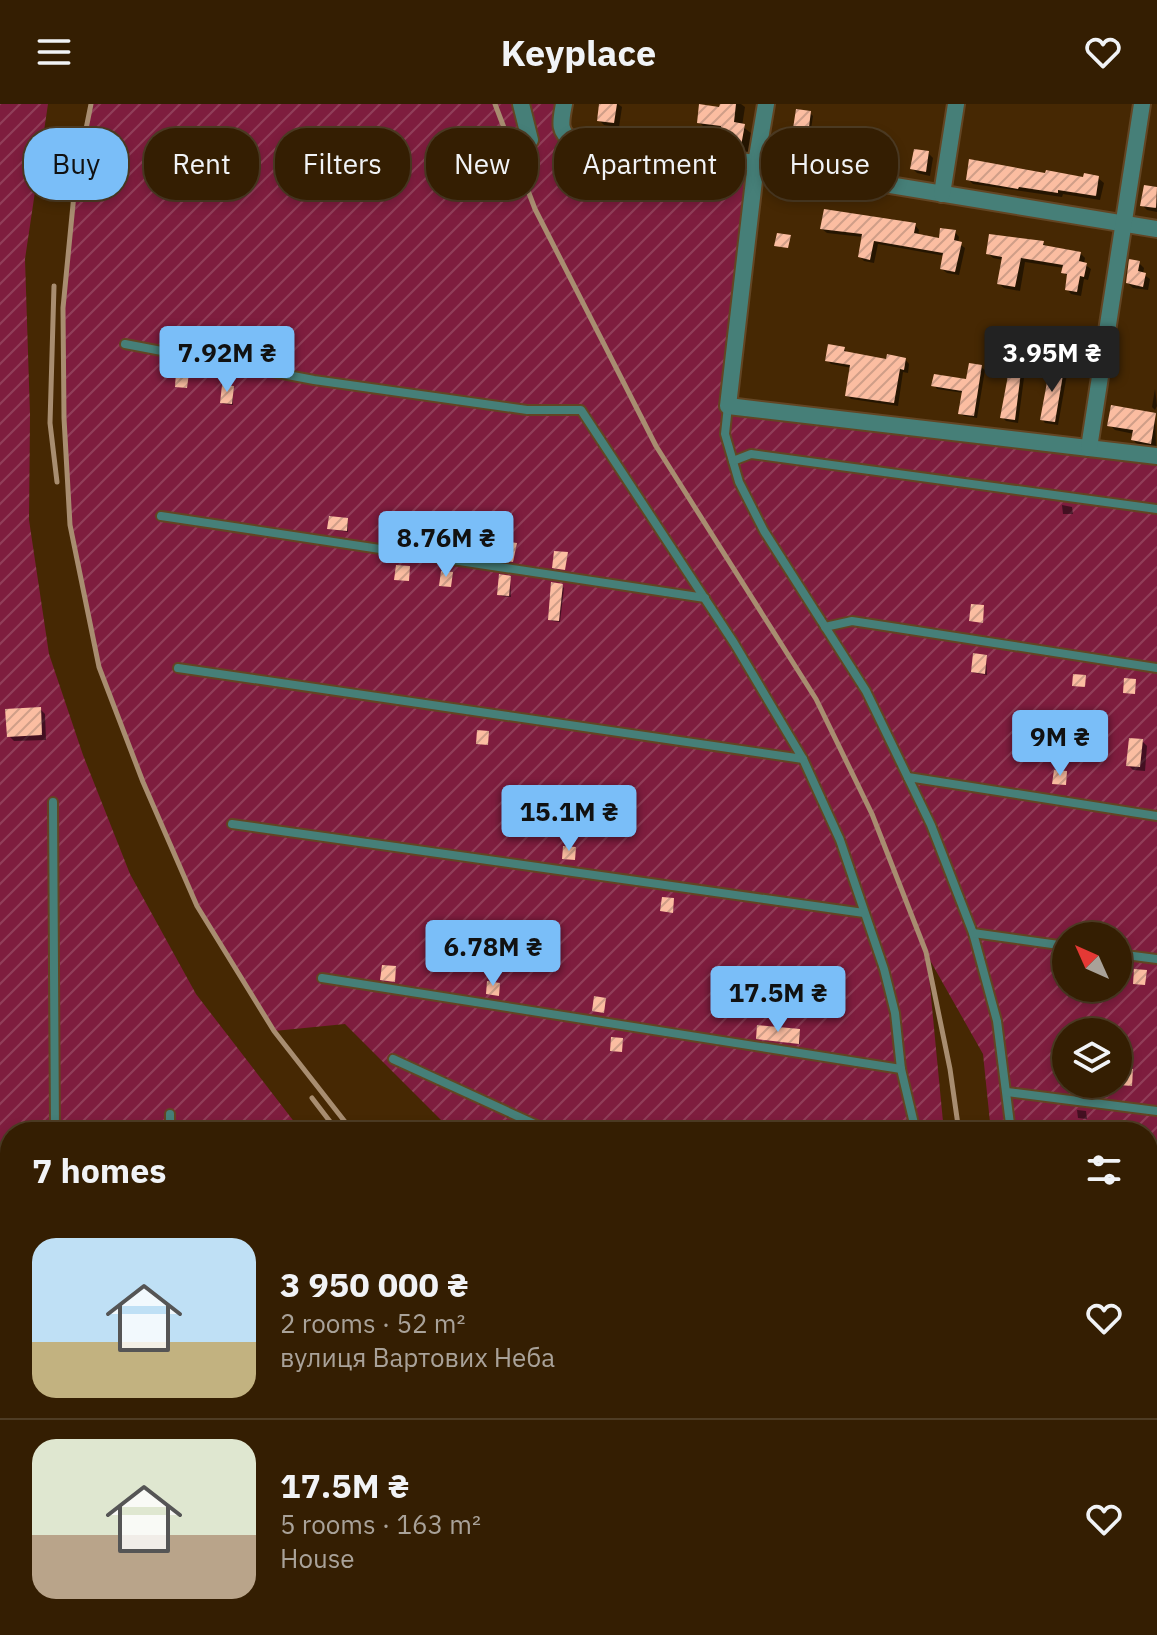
<!DOCTYPE html>
<html lang="en">
<head>
<meta charset="utf-8">
<style>
  body { margin:0; font-family:"IBM Plex Sans",sans-serif; background:#3c270c; color:#f1f3f6; height:100vh; display:flex; flex-direction:column; font-size:30px; white-space:nowrap }
  * { box-sizing:border-box; margin:0 }
  p { font-size:26px; color:#a9a299 }
  .icon { flex:none; width:44px; height:44px; fill:none; stroke:currentColor; stroke-width:2; stroke-linecap:round; stroke-linejoin:round }
  .map { position:relative; flex:1; overflow:hidden }
  .side { position:absolute; left:0px; top:1018px; width:1158px; height:514px; display:flex; flex-direction:column; background:#341e02; border-radius:32px 32px 0 0; box-shadow:0 4px 12px #0003,0 0 0 2px #4e3c24 }
  .side>* { flex:none }
  .top-card { position:absolute; left:24px; top:24px; width:1110px; height:72px; display:flex; gap:16px }
  .needle { width:52px; rotate:315deg }
  .controls { position:absolute; left:1052px; top:818px; display:grid; gap:16px }
  .controls a { display:grid; place-items:center; width:80px; height:80px; border-radius:50%; background:#341e02; box-shadow:0 4px 12px #0003,0 0 0 2px #4e3c24; font-size:40px }
  .price { position:absolute; translate:-50% -68px; padding:0 18px; border-radius:8px; background:#7abef8; color:#111; font-size:26px; line-height:52px; filter:drop-shadow(0 2px 4px #0008) }
  .price::after { content:''; position:absolute; left:50%; top:48px; width:24px; height:18px; margin-left:-12px; background:inherit; clip-path:polygon(0 0,100% 0,50% 100%) }
  .price.current { background:#222; color:#fff }
  ul { padding:0; list-style:none }
  li { display:flex; align-items:center; gap:24px; height:200px; padding:0 32px }
  li+li { border-top:2px solid #4e3c24 }
  li span { display:grid; place-items:center; flex:none; width:224px; height:160px; border-radius:24px; color:#555 }
  li>.icon { margin-inline-start:auto }
  span .icon { width:96px; height:96px; fill:#fffc; stroke-width:1 }
  li b { font-size:34px }
  h2 { display:flex; justify-content:space-between; align-items:center; height:96px; padding:0 32px; font-size:34px }
  .tag { padding:0 28px; border-radius:32px; background:#341e02; box-shadow:0 4px 12px #0003,0 0 0 2px #4e3c24; font-size:28px; line-height:72px }
  .tag.current { background:#7abef8; color:#111 }
  header { display:flex; justify-content:space-between; align-items:center; height:104px; padding:0 32px; background:#341e02; font-size:36px; font-weight:700 }
  .map>svg:first-child { display:block }
  .forest { fill:url(#forest-crowns) }
  .garden { fill:url(#garden-furrows); fill-rule:evenodd }
  .shadow { fill:#0007 }
  .building { fill:url(#building-hatch) }
  .lines { fill:none; stroke-linecap:round; stroke-linejoin:round }
  .service-casing { stroke:#634523; stroke-width:12 }
  .minor-casing { stroke:#634523; stroke-width:20 }
  .service { stroke:#467f78; stroke-width:8 }
  .minor { stroke:#467f78; stroke-width:16 }
  .rail { stroke:#a88d70; stroke-width:5 }
</style>
</head>
<body>
<header><svg class="icon" aria-label="menu" viewBox="0 0 24 24"><path d="M4 6h16M4 12h16M4 18h16"/></svg>Keyplace<svg class="icon" aria-label="heart" viewBox="0 0 24 24"><path d="M12 20l-8-8c-3-5 5-10 8-4 3-6 11-1 8 4z"/></svg></header>
<div class="map">
<svg width="1157" height="1531" viewBox="0 0 1157 1531">
  <defs>
    <pattern id="forest-crowns" width="20" height="18" patternUnits="userSpaceOnUse" patternTransform="scale(2)"><rect width="20" height="18" fill="#993553"/><path d="M2 6a3 3 0 1 1 6 0M12 15a3 3 0 1 1 6 0" fill="none" stroke="#a8526a"/></pattern>
    <pattern id="garden-furrows" width="10" height="10" patternUnits="userSpaceOnUse" patternTransform="scale(2)"><rect width="10" height="10" fill="#7e1d3e"/><path d="M-1 1l2-2M0 10L10 0M9 11l2-2" fill="none" stroke="#913e59"/></pattern>
    <pattern id="building-hatch" width="6" height="6" patternUnits="userSpaceOnUse" patternTransform="scale(2)"><rect width="6" height="6" fill="#fbbda1"/><path d="M-1 1l2-2M0 6l6-6M5 7l2-2" fill="none" stroke="#cf9e88"/></pattern>
  </defs>
  <rect width="100%" height="100%" fill="#462803"/>
  <!-- forest -->
  <path class="forest" d="M1052,1522H1132L1157,1527V1531H1051Z"/>
  <!-- garden -->
  <g class="garden">
    <path d="M0,0H48L25,155L30,311L29,416L49,550L83,651L130,770L196,890L302,1028H10V1271L0,1270Z"/>
    <path d="M91,0H564L566,33L756,59L728,302L1157,353V1304L1148,1306V1028H991L983,950L927,851L944,1028H453L345,920L274,927L197,802L143,678L99,563L70,421L64,314L63,204L75,80ZM1066,832H1118V884H1066ZM1066,928H1118V980H1066Z"/>
    <path d="M0,1313H10V1522H968L969,1531H0Z"/>
  </g>
  <!-- shadow -->
  <g class="shadow">
    <path d="M601,0H618L622,3L619,23L604,21L599,16Z"/>
    <path d="M722,0H741L745,3L742,22L752,30L749,49L728,46L720,38L722,28L707,26L699,18L721,6Z"/>
    <path d="M810,9L813,12L811,25L816,28L815,33L838,37L841,40L838,57L792,44Z"/>
    <path d="M928,49L933,54L930,72L917,69L912,64Z"/>
    <path d="M1047,71L1085,75L1098,74L1104,79L1100,96L1063,90L1062,93L973,80L968,75Z"/>
    <path d="M1145,84L1157,85V108L1147,106L1142,101Z"/>
    <path d="M915,121L919,126L918,132L940,136L955,128L959,133L958,139L965,144L959,171L947,169L942,165L945,152L878,140L874,159L864,157L860,153L863,133L827,129L822,125Z"/>
    <path d="M1043,139L1048,144L1080,149L1085,154L1084,160L1091,165L1088,176L1084,175L1081,192L1071,190L1067,185L1069,173L1063,168L1064,164L1025,158L1020,187L1004,184L999,180L1003,156L993,154L988,149Z"/>
    <path d="M1139,159L1144,164L1143,170L1150,175L1148,186L1133,184L1128,179Z"/>
    <path d="M844,245L849,250L888,257L905,255L909,260L908,269L903,268L898,302L851,295L847,291L852,264L831,260L827,256Z"/>
    <path d="M981,263L985,266L977,314L964,312L960,309L964,289L937,285L934,281L968,278Z"/>
    <path d="M1064,266L1067,270L1058,321L1045,319L1042,315Z"/>
    <path d="M1020,269L1024,274L1018,319L1006,317L1002,313Z"/>
    <path d="M233,284V301L224,300L222,299Z"/>
    <path d="M1155,285L1157,302L1155,306L1152,303Z"/>
    <path d="M1155,311L1156,344L1138,341L1133,336L1134,330L1115,326L1110,321Z"/>
    <path d="M1062,401L1072,403L1073,410H1063Z"/>
    <path d="M348,416V428L330,425Z"/>
    <path d="M510,474L511,493L501,492L499,490Z"/>
    <path d="M562,482L564,484L560,518L552,517L550,515Z"/>
    <path d="M986,553L987,571L975,569L973,568Z"/>
    <path d="M40,605L45,610L46,636L14,637L9,632Z"/>
    <path d="M1142,637L1147,642L1145,667L1133,666L1128,661Z"/>
    <path d="M800,927V940L758,934Z"/>
    <path d="M1063,964H1066V976L1062,974Z"/>
    <path d="M1077,1006L1086,1007L1087,1015L1078,1014Z"/>
  </g>
  <!-- building -->
  <g class="building">
    <path d="M599,0H617L614,19L597,17Z"/>
    <path d="M699,0L719,3L720,0H736L734,18L745,20L741,42L718,39L721,22L697,19Z"/>
    <path d="M796,5L811,7L809,23L814,24L812,31L839,35L836,56L820,53L821,49L790,44Z"/>
    <path d="M914,45L929,47L926,68L910,65Z"/>
    <path d="M969,55L1045,69L1046,66L1083,73L1084,69L1099,72L1096,92L1058,86V89L1019,83L1018,85L966,76Z"/>
    <path d="M1144,81L1157,83L1156,104L1140,102Z"/>
    <path d="M824,105L916,119L914,129L939,134L940,124L956,126L954,136L962,138L955,168L940,165L943,149L874,137L870,156L858,153L862,130L820,125Z"/>
    <path d="M777,129L791,131L788,144L774,142Z"/>
    <path d="M989,130L1044,137L1043,141L1081,148L1079,157L1087,159L1084,173L1080,172L1077,188L1065,186L1067,170L1061,169L1063,161L1021,154L1015,183L997,180L1002,153L986,150Z"/>
    <path d="M1129,155L1140,157L1138,167L1146,169L1143,183L1126,179Z"/>
    <path d="M828,240L845,243L844,247L886,255L887,250L906,254L904,266L900,265L894,299L845,292L850,261L825,257Z"/>
    <path d="M969,259L982,261L974,312L958,310L962,287L931,282L934,270L966,275Z"/>
    <path d="M1050,262L1064,265L1055,318L1040,316Z"/>
    <path d="M1009,266L1021,268L1015,316L1000,314Z"/>
    <path d="M176,268L189,269L187,284L175,283Z"/>
    <path d="M222,281L234,282L232,300L220,299Z"/>
    <path d="M1111,301L1156,309L1151,340L1131,336L1133,326L1107,322Z"/>
    <path d="M329,412L348,414L347,427L327,425Z"/>
    <path d="M402,427L416,428L414,442L401,441Z"/>
    <path d="M502,437L517,439L513,458L501,456Z"/>
    <path d="M554,447L568,448L565,466L552,464Z"/>
    <path d="M396,461L410,462L409,477L394,476Z"/>
    <path d="M441,467L453,468L451,483L439,482Z"/>
    <path d="M499,470L511,472L509,492L497,491Z"/>
    <path d="M551,478L563,480L559,517L548,516Z"/>
    <path d="M971,500L984,501L983,519L969,517Z"/>
    <path d="M973,549L987,551L985,570L971,568Z"/>
    <path d="M1073,570L1086,571L1085,583L1072,582Z"/>
    <path d="M1124,574L1136,575L1135,590L1123,589Z"/>
    <path d="M41,603L42,631L7,633L5,605Z"/>
    <path d="M477,626L489,627L488,641L476,640Z"/>
    <path d="M1129,634L1143,635L1140,663L1126,662Z"/>
    <path d="M1054,666L1067,667L1066,681L1052,680Z"/>
    <path d="M563,742L576,743L575,756L562,755Z"/>
    <path d="M662,793L674,794L673,809L660,807Z"/>
    <path d="M382,861L396,862L395,878L380,876Z"/>
    <path d="M1134,865L1147,866L1145,881L1133,880Z"/>
    <path d="M487,877L500,879L499,892L486,890Z"/>
    <path d="M594,892L606,894L604,909L592,907Z"/>
    <path d="M757,921L800,925L799,940L756,935Z"/>
    <path d="M611,933L623,934L622,948L610,947Z"/>
    <path d="M1120,963L1133,965L1132,982L1119,981Z"/>
  </g>
  <g class="lines">
    <!-- service casing -->
    <g class="service-casing">
      <g id="service">
        <path d="M125,240L314,276L527,306H581L734,539L803,655L840,736L884,865L895,909L901,965L916,1028"/>
        <path d="M728,302L725,330L739,378L764,427L866,587L931,721L973,829L997,917L1011,1028"/>
        <path d="M733,357L751,350L1157,405"/>
        <path d="M161,412L705,494"/>
        <path d="M825,523L852,517L1157,564"/>
        <path d="M178,564L803,655"/>
        <path d="M908,673L1157,712"/>
        <path d="M53,698L55,1028"/>
        <path d="M232,720L864,809"/>
        <path d="M973,829L1066,842"/>
        <path d="M1118,850L1157,855"/>
        <path d="M322,874L901,965"/>
        <path d="M393,955L552,1028"/>
        <path d="M1007,988L1157,1007"/>
        <path d="M170,1028V1010"/>
        <path d="M1148,1158L1157,1159"/>
        <path d="M0,1417L10,1410"/>
        <path d="M277,1522L283,1531"/>
        <path d="M656,1522L661,1531"/>
        <path d="M874,1522L875,1531"/>
        <path d="M1010,1522L1024,1531"/>
        <path d="M69,1531L82,1522"/>
        <path d="M558,1531L593,1522"/>
      </g>
    </g>
    <!-- minor casing -->
    <g class="minor-casing">
      <g id="minor">
        <path d="M521,0L530,36"/>
        <path d="M564,0C561,16 557,29 574,37L756,59L1157,125"/>
        <path d="M766,0L756,59L728,302L1157,352"/>
        <path d="M942,90L956,0"/>
        <path d="M1089,344L1142,0"/>
        <path d="M0,1270L10,1271"/>
      </g>
    </g>
    <!-- service -->
    <use href="#service" class="service"/>
    <!-- minor -->
    <use href="#minor" class="minor"/>
    <!-- rail -->
    <g class="rail">
      <path d="M91,0L75,80L63,204L64,314L70,421L99,563L143,678L197,802L274,927L353,1028"/>
      <path d="M495,0L535,105L656,342L816,595L872,710L926,848L950,965L959,1028"/>
      <path d="M54,182L50,319L57,378"/>
      <path d="M312,994L338,1028"/>
      <path d="M0,1313H10"/>
      <path d="M1148,1427L1157,1429"/>
      <path d="M1148,1445L1157,1446"/>
      <path d="M1148,1471L1157,1473"/>
      <path d="M1148,1498L1157,1500"/>
      <path d="M979,1522V1531"/>
      <path d="M412,1531L431,1522"/>
    </g>
  </g>
</svg>
<div class="controls">
<a><svg class="needle" viewBox="-14 -14 28 28"><path d="M0-13l5 13h-10z" fill="#e53935"/><path d="M0 13l5-13h-10z" fill="#a9a299"/></svg></a>
<a><svg class="icon" aria-label="layers" viewBox="0 0 24 24"><path d="M12 4l9 5-9 5-9-5zM3 14l9 5 9-5"/></svg></a>
</div>
<b class="price" style="left:227px;top:290px">7.92M ₴</b>
<b class="price current" style="left:1052px;top:290px">3.95M ₴</b>
<b class="price" style="left:446px;top:475px">8.76M ₴</b>
<b class="price" style="left:1060px;top:674px">9M ₴</b>
<b class="price" style="left:569px;top:749px">15.1M ₴</b>
<b class="price" style="left:493px;top:884px">6.78M ₴</b>
<b class="price" style="left:778px;top:930px">17.5M ₴</b>
<div class="top-card">
<a class="tag current">Buy</a>
<a class="tag">Rent</a>
<a class="tag">Filters</a>
<a class="tag">New</a>
<a class="tag">Apartment</a>
<a class="tag">House</a>
</div>
<section class="side">
<h2>7 homes<svg class="icon" aria-label="filters" viewBox="0 0 24 24"><path d="M4 7h16M4 17h16"/><circle cx="9" cy="7" r="2"/><circle cx="15" cy="17" r="2"/></svg></h2>
<ul>
<li><span style="background:linear-gradient(#bfe0f5 65%,#c2b280 0)"><svg class="icon" aria-label="home" viewBox="0 0 24 24"><path d="M3 11l9-7 9 7M6 9v11h12V9"/></svg></span><div><b>3 950 000 ₴</b><p>2 rooms · 52 m²</p><p>вулиця Вартових Неба</p></div><svg class="icon" aria-label="heart" viewBox="0 0 24 24"><path d="M12 20l-8-8c-3-5 5-10 8-4 3-6 11-1 8 4z"/></svg></li>
<li><span style="background:linear-gradient(#dfe7d0 60%,#b9a48a 0)"><svg class="icon" aria-label="home" viewBox="0 0 24 24"><path d="M3 11l9-7 9 7M6 9v11h12V9"/></svg></span><div><b>17.5M ₴</b><p>5 rooms · 163 m²</p><p>House</p></div><svg class="icon" aria-label="heart" viewBox="0 0 24 24"><path d="M12 20l-8-8c-3-5 5-10 8-4 3-6 11-1 8 4z"/></svg></li>
</ul>
</section>
</div>
</body>
</html>
